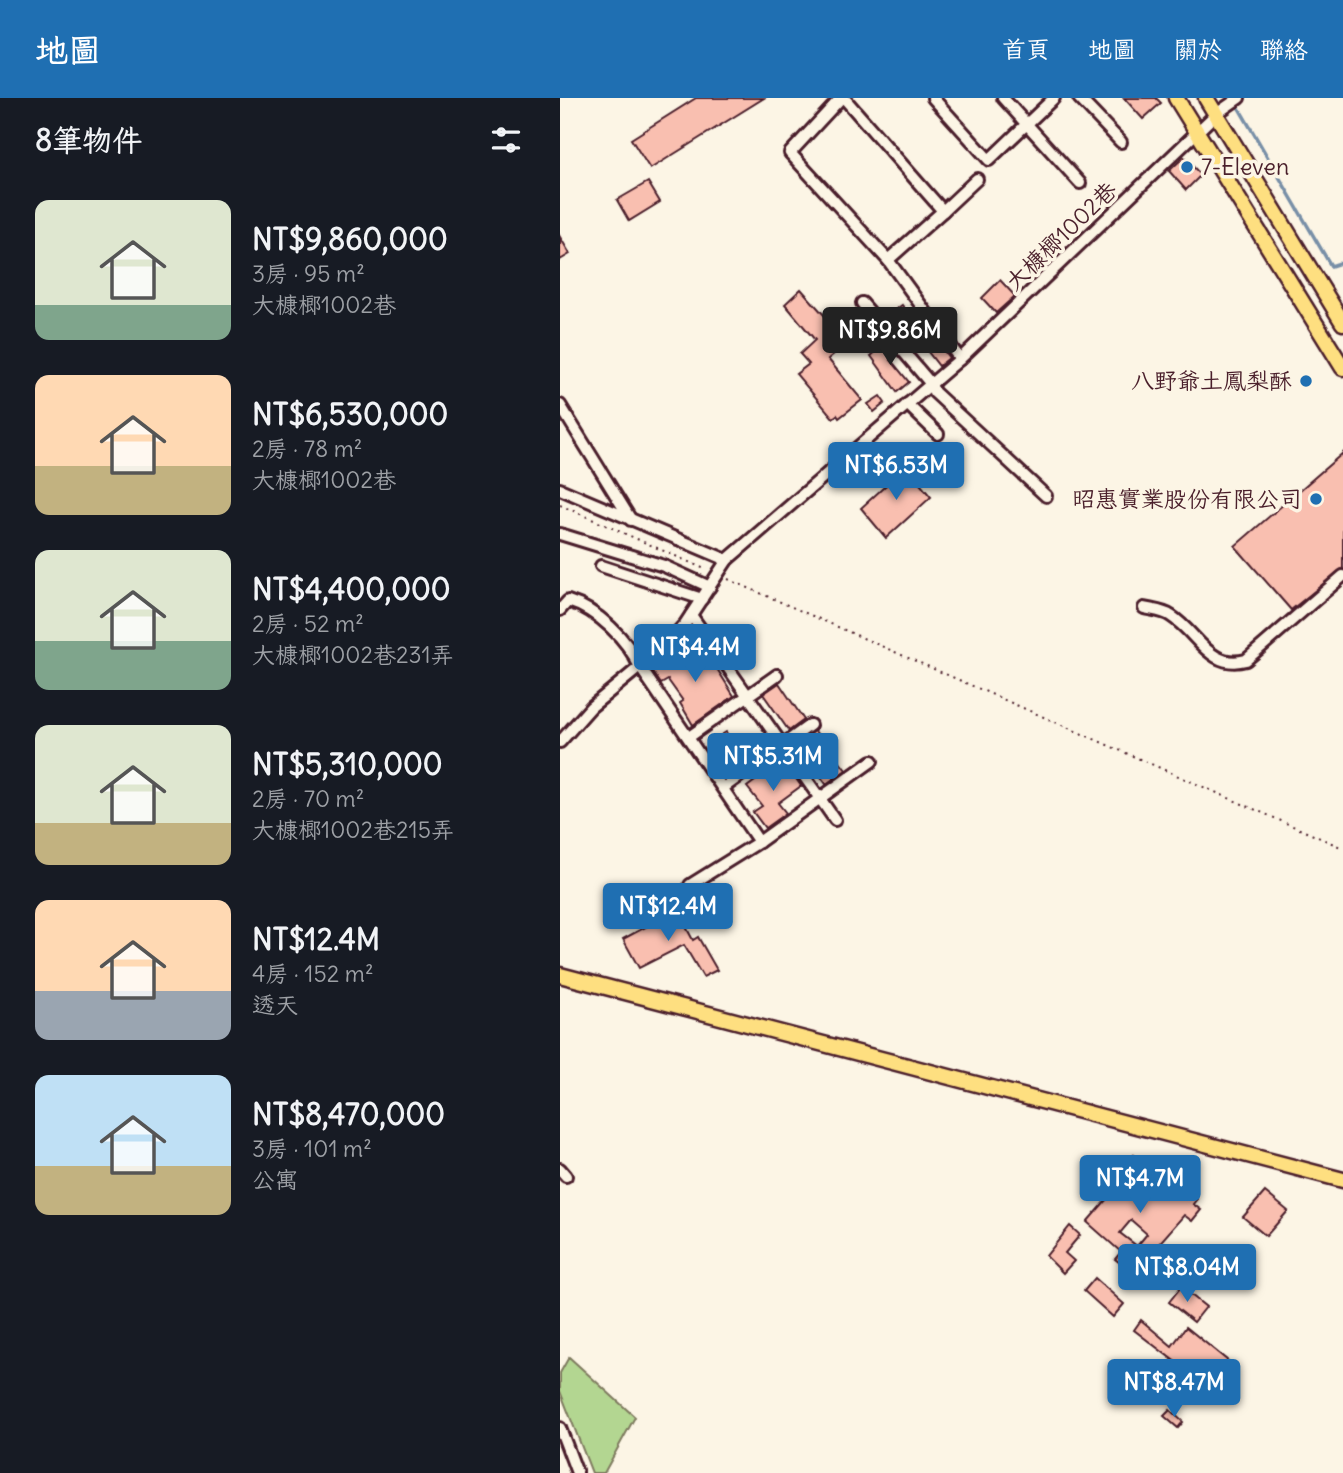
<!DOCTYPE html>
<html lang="zh-TW">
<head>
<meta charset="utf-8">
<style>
  body { margin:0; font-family:Delius,"LXGW WenKai TC",sans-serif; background:#242831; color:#f1f3f6; height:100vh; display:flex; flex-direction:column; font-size:26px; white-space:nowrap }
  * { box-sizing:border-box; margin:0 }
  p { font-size:23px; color:#9ea1a6 }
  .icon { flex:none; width:38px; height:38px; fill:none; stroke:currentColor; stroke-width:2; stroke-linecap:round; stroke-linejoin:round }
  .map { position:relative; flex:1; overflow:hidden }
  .details { display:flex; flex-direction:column; background:#171b24; width:560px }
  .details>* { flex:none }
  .price { position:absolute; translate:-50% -60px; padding:0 16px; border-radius:7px; background:#1f6fb2; color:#fff; font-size:23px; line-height:46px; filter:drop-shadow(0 2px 4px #0008) }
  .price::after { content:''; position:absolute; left:50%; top:42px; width:21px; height:16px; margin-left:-10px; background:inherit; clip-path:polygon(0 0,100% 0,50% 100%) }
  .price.current { background:#222; color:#fff }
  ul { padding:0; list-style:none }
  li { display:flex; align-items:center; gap:21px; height:175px; padding:0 35px }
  li span { display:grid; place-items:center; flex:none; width:196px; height:140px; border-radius:14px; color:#555 }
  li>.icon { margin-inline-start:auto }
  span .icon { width:84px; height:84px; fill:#fffc; stroke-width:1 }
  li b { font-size:30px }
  h2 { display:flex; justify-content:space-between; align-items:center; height:84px; padding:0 35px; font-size:30px }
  header { display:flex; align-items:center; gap:42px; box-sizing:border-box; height:98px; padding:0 35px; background:#1f6fb2; color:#fff }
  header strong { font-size:33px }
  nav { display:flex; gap:38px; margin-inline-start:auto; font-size:24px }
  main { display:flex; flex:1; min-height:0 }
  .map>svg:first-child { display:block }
  .green { fill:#b3d691; stroke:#7e7a5e; stroke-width:2 }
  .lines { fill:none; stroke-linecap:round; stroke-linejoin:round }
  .stream { stroke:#788fa7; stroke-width:3.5 }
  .building { fill:#f9bfb0; stroke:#4a1f2b; stroke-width:2; fill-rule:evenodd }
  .minor-casing { stroke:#4a1f2b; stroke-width:16 }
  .major-casing { stroke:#4a1f2b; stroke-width:19 }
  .path { stroke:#4a1f2b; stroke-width:2; stroke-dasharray:2 5; stroke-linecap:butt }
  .minor { stroke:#fcf5e5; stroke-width:10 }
  .major { stroke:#fedf80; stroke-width:14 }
  .poi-dot { fill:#1f6fb2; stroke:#fcf5e5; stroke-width:2.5 }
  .labels { text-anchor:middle; stroke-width:7; stroke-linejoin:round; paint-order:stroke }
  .poi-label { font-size:23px; fill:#4a1f2b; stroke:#fcf5e5; text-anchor:end }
  .street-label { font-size:23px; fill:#4a1f2b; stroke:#fcf5e5 }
</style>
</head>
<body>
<header>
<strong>地圖</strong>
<nav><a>首頁</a><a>地圖</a><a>關於</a><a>聯絡</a></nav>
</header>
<main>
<section class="details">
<h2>8筆物件<svg class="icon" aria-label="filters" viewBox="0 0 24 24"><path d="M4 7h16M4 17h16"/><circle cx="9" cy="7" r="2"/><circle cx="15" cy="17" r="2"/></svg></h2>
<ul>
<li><span style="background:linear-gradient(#dfe7d0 75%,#7fa58c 0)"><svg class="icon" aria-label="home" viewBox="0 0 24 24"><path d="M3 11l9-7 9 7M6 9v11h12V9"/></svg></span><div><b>NT$9,860,000</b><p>3房 · 95 m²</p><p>大槺榔1002巷</p></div></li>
<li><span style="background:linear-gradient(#ffd9b3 65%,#c2b280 0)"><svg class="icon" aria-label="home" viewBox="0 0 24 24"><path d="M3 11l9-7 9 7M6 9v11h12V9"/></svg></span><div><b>NT$6,530,000</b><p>2房 · 78 m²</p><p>大槺榔1002巷</p></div></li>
<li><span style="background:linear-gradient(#dfe7d0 65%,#7fa58c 0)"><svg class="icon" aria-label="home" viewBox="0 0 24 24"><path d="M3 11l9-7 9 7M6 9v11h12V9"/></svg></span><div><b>NT$4,400,000</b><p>2房 · 52 m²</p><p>大槺榔1002巷231弄</p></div></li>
<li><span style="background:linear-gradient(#dfe7d0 70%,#c2b280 0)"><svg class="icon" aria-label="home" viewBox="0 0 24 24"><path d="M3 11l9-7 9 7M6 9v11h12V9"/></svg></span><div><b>NT$5,310,000</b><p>2房 · 70 m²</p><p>大槺榔1002巷215弄</p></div></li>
<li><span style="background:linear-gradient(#ffd9b3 65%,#9aa5b1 0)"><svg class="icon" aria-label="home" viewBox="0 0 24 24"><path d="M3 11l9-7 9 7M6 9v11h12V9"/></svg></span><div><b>NT$12.4M</b><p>4房 · 152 m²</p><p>透天</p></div></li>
<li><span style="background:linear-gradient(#bfe0f5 65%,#c2b280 0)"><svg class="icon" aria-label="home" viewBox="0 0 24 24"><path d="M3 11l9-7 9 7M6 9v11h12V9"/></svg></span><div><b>NT$8,470,000</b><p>3房 · 101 m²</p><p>公寓</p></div></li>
</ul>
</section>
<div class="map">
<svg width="783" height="1375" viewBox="0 0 783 1375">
  <rect width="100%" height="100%" fill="#fcf5e5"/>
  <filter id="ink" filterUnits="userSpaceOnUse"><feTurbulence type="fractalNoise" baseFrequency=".0143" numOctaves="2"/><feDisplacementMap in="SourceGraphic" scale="14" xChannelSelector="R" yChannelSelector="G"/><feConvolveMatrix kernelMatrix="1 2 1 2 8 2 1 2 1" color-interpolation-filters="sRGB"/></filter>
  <g filter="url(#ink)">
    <!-- green -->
    <path class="green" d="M9,1259L75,1319L44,1375H32L0,1293V1275Z"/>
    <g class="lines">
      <!-- stream -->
      <path class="stream" d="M676,5L771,168L783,164"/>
    </g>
    <!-- building -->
    <g class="building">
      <path d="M136,0H204L90,71L71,41Z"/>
      <path d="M564,0H596L601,5L583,21Z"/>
      <path d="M624,59L641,77L626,92L609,73Z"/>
      <path d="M88,84L100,104L69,123L57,102Z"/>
      <path d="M0,139L10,156L0,162Z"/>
      <path d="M440,182L455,198L436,215L422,200Z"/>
      <path d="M241,191L288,244L268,261L302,302L279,320L277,317L273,320L236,276L249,266L240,256L255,242L225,206Z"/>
      <path d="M342,207L354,223L358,220L369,232L389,260L379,268L357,240L348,247L325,220Z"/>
      <path d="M326,245L336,257L330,261L349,284L337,294L311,258Z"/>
      <path d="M320,298L325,305L314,314L308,306Z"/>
      <path d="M783,355V470L731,512L675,448Z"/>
      <path d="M346,369L371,399L326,440L301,410Z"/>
      <path d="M144,550L174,598L133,627L120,605L123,603L108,582L101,586L90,570L111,556L119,568Z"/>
      <path d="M219,585L244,622L229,633L203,596Z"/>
      <path d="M255,633L286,672L266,686L250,663L245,666L233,649Z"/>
      <path d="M166,634L179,654L173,658L180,668L172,674L150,644Z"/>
      <path d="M223,662L241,688L218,705L226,715L205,730L193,714L202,708L187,689Z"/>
      <path d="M117,812L133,842L138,839L157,872L143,879L124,847L79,870L63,841Z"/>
      <path d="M574,1057L622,1099L626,1093L637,1101L633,1106L641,1112L632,1123L624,1117L589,1157L597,1163L582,1182L555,1161L561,1154L527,1124L546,1102L539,1096ZM571,1122L587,1136L577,1148L560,1135Z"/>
      <path d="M705,1094L728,1113L706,1138L683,1119Z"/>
      <path d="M510,1128L520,1137L505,1155L514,1163L503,1175L486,1158Z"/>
      <path d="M535,1180L564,1206L553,1219L524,1193Z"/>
      <path d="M621,1189L646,1209L634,1224L609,1204Z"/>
      <path d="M581,1222L612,1248L626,1229L668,1263L647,1288L574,1232Z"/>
      <path d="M610,1312L623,1324L618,1330L604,1318Z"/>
    </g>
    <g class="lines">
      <!-- minor casing -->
      <g class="minor-casing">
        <g id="minor">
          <path d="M281,0L230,55L328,162L400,261"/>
          <path d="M284,0L383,113L328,162"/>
          <path d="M373,0L429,62L494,0"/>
          <path d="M443,0L520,85"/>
          <path d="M519,0L561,44"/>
          <path d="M383,113L417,81"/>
          <path d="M302,205L371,286L374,294L486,398"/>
          <path d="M347,306L378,336"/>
          <path d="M0,307L71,422"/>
          <path d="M0,391L167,462"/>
          <path d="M0,436L104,468L150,489"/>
          <path d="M41,468L142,501"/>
          <path d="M584,510C592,512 604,513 611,518C638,535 649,572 686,562L783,478"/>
          <path d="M0,512L8,503C38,512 67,541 80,569L199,744"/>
          <path d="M131,517L275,722"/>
          <path d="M129,639L217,577"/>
          <path d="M0,644L31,609L104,549L125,526L167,462L400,261L656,16L679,0"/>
          <path d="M163,690L250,627"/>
          <path d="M130,787L199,744L312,663"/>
          <path d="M0,1071L6,1078"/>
          <path d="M0,1330L17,1375"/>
        </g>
      </g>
      <!-- major casing -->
      <g class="major-casing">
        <g id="major">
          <path d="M616,0L783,270"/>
          <path d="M646,0L783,225"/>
          <path d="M0,877L783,1082"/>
        </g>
      </g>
      <!-- path -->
      <g class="path">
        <path d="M0,407L147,472"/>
        <path d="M168,481L783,750"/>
      </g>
      <!-- minor -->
      <use href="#minor" class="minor"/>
      <!-- major -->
      <use href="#major" class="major"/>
    </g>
  </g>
  <!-- markers -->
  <g class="poi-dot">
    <circle cx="627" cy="69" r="7"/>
    <circle cx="746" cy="283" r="7"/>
    <circle cx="756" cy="401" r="7"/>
  </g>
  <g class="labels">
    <!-- poi labels -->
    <g class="poi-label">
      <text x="641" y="77" text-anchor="start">7-Eleven</text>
      <text x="732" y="291">八野爺土鳳梨酥</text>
      <text x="742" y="409">昭惠實業股份有限公司</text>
    </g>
    <!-- street labels -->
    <g class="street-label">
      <text transform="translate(501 138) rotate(-44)" y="8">大槺榔1002巷</text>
    </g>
  </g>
</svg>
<b class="price current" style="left:330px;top:269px">NT$9.86M</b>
<b class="price" style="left:336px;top:404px">NT$6.53M</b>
<b class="price" style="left:135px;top:586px">NT$4.4M</b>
<b class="price" style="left:213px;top:695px">NT$5.31M</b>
<b class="price" style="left:108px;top:845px">NT$12.4M</b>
<b class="price" style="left:580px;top:1117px">NT$4.7M</b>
<b class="price" style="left:627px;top:1206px">NT$8.04M</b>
<b class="price" style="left:614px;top:1321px">NT$8.47M</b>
</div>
</main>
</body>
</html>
